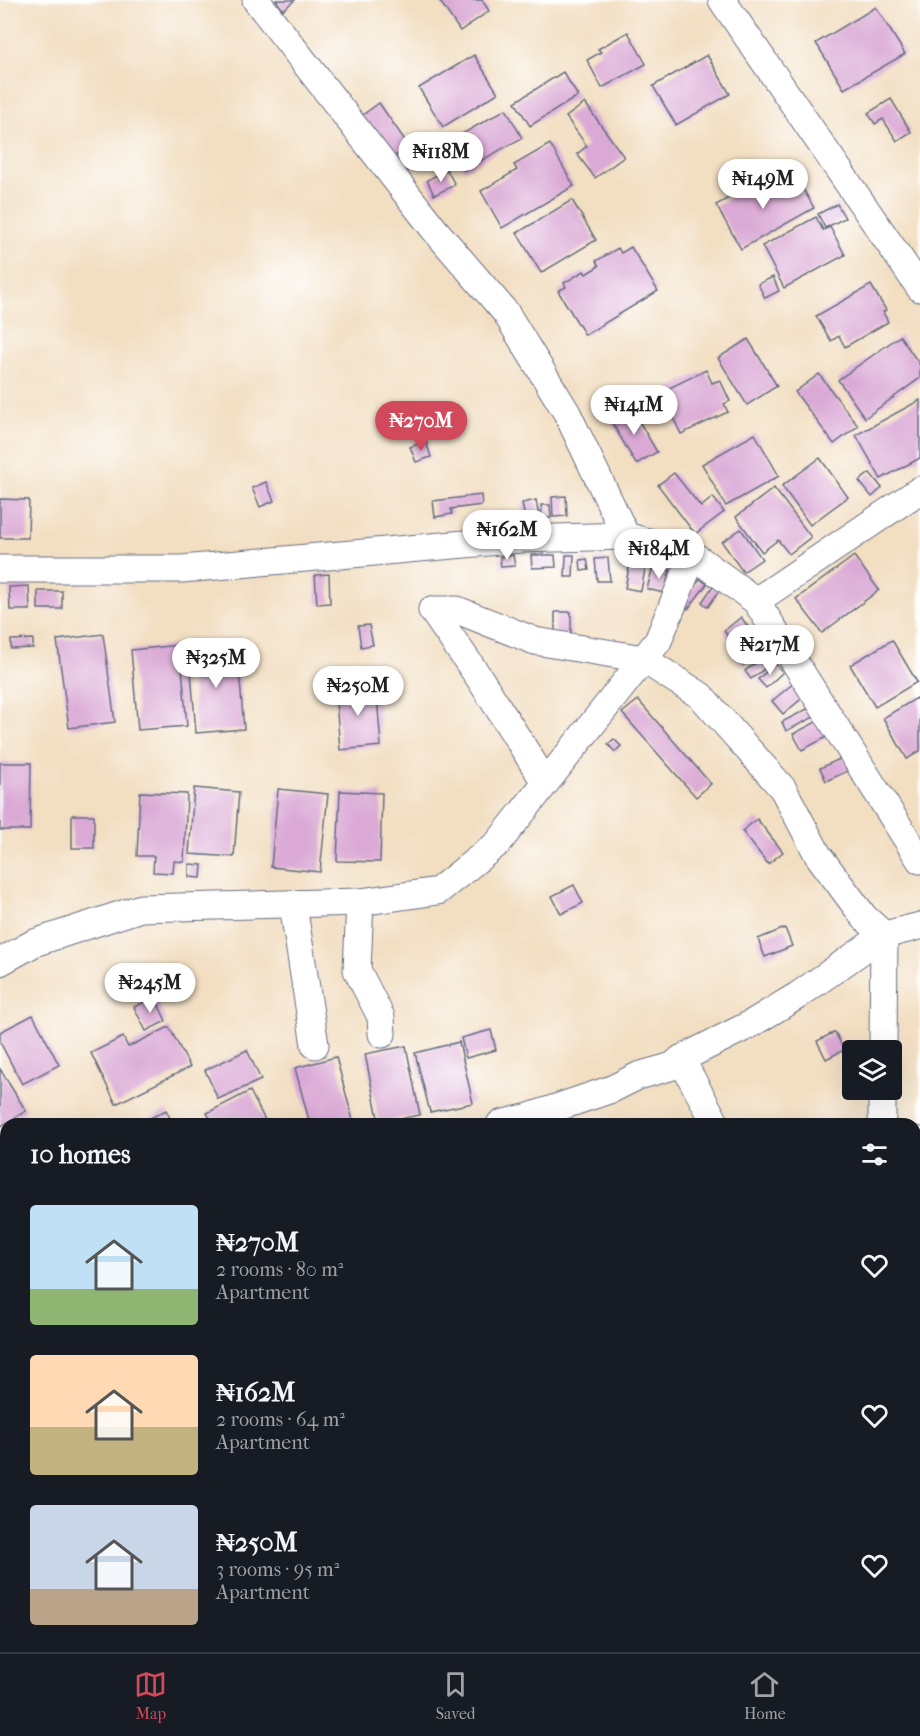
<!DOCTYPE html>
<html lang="en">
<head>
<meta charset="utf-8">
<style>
  body { margin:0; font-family:"IM FELL French Canon",serif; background:#242831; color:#f1f3f6; height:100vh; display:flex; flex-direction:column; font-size:22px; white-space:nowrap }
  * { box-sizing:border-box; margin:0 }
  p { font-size:20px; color:#9ea1a6 }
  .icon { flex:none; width:33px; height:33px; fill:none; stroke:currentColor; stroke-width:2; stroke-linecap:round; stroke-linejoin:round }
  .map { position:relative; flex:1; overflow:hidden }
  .details { position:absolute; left:0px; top:1118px; width:921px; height:536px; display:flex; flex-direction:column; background:#171b24; border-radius:18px 18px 0 0; box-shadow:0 6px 24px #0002 }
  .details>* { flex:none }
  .fabs { position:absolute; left:842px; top:1040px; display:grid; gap:12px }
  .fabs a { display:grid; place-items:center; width:60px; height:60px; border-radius:6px; background:#171b24; box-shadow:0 6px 24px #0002; font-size:30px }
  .price { position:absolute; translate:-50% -51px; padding:0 14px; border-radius:21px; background:#fff; color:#222; font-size:20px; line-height:39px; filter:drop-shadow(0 2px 3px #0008) }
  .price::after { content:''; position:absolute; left:50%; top:36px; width:18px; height:14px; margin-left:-9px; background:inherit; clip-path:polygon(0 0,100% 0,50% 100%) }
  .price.current { background:#d1495b; color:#fff }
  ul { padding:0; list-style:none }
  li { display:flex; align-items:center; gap:18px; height:150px; padding:0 30px }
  li span { display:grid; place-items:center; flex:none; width:168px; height:120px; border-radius:6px; color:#555 }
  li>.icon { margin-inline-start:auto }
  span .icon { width:72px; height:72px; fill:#fffc; stroke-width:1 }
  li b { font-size:26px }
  h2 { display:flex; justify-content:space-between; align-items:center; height:72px; padding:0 30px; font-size:26px }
  .menu { display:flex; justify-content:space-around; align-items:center; height:84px; border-top:2px solid #363941; background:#171b24; font-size:16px; color:#9ea1a6 }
  .menu a { display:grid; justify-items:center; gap:3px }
  .menu .current { color:#d1495b }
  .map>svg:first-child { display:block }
  .building { fill:#daa9d5 }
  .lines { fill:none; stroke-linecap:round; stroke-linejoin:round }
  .minor-casing { stroke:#666c81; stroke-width:29 }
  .minor { stroke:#fff; stroke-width:27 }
</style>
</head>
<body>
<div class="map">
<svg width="920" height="1652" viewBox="0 0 920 1652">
  <rect width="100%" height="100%" fill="#fff"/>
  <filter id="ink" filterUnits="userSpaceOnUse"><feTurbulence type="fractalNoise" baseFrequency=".0167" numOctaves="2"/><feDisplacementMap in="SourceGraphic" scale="12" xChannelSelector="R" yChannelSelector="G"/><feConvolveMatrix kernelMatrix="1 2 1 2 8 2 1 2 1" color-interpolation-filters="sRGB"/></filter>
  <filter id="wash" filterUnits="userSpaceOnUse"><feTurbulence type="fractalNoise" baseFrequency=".008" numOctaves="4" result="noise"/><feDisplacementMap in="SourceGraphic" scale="24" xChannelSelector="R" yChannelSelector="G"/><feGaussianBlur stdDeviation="1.35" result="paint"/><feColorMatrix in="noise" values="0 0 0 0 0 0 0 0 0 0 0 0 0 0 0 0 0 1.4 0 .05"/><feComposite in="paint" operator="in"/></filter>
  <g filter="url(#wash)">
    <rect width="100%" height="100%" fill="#f2dec1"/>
    <g id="blocks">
      <!-- building -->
      <g class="building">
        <path d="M276,0H295L283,10Z"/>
        <path d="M439,0H482L489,11L460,31Z"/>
        <path d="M876,7L905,54L844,89L816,43Z"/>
        <path d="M628,32L646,64L602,88L587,60L601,52L598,49Z"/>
        <path d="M474,55L498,93L443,127L419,88Z"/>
        <path d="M707,55L730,94L676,125L653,86Z"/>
        <path d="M563,72L578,96L530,126L515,102Z"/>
        <path d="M891,99L911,132L897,141L883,119L875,124L868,113Z"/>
        <path d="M379,103L409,146L390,160L360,117Z"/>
        <path d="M585,103L624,157L595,178L577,154L587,146L566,117Z"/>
        <path d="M506,109L522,138L464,170L448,142Z"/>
        <path d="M550,144L574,186L502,228L481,191L517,170L514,165Z"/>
        <path d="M447,170L455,185L434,195L427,180Z"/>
        <path d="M772,174L782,191L799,182L814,208L741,249L716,205Z"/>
        <path d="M572,200L596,240L541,273L517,233Z"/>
        <path d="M837,204L845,218L825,228L818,214Z"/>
        <path d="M816,217L823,230L830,227L845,255L784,288L762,246Z"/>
        <path d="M631,247L658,291L585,335L558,291L566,287L564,283L584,271L586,274L599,266L596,261L618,248L621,253Z"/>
        <path d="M773,277L779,291L765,298L758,284Z"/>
        <path d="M871,285L886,310L883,312L888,322L845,347L839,336L831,341L816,316Z"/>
        <path d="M900,336L920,365V378L865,418L838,380Z"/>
        <path d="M748,339L777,386L747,405L718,358Z"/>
        <path d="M706,370L712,383L720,380L730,401L724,404L728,412L681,434L661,392Z"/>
        <path d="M819,374L858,426L834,444L795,392Z"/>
        <path d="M920,400V458L881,479L856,435Z"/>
        <path d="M447,409L454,427L426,436L420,419Z"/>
        <path d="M632,409L657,452L636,464L611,421Z"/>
        <path d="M755,434L779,476L726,506L702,464Z"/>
        <path d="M426,441L431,457L416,462L410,447Z"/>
        <path d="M820,458L848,497L810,525L782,486Z"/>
        <path d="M674,473L701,507L713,497L724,512L695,534L658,485Z"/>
        <path d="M870,473L882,488L872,497L859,481Z"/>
        <path d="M266,482L274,501L260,507L252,488Z"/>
        <path d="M774,488L811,537L789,554L778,540L762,552L736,517Z"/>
        <path d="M481,495L482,505L451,509L452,514L435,517L433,501Z"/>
        <path d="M566,496L567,516L553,517L552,497Z"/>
        <path d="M0,499L29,500L28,538H0Z"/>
        <path d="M536,500L539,517L525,519L522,503Z"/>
        <path d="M541,505H550L551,518H542Z"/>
        <path d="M741,529L762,559L743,572L722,542Z"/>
        <path d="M513,555L515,566L501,567L500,557Z"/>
        <path d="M531,555H555L556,567L532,568Z"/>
        <path d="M566,555H574L573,577H565Z"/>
        <path d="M854,556L879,590L822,633L796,599Z"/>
        <path d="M608,558L610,581H597L595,559Z"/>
        <path d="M587,559L589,570L581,571L580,560Z"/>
        <path d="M630,562L646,564L641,591L625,588Z"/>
        <path d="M653,566L670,570L664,593L647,589Z"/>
        <path d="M329,574L330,603L317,604L315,575Z"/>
        <path d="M700,579L707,584L688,609L681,604Z"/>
        <path d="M29,586L30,610H10L9,587Z"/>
        <path d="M713,586L719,591L708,607L702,602Z"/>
        <rect x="38" y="591" width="24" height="18"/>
        <rect x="555" y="612" width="16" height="24"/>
        <path d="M741,617L754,635L737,648L724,631Z"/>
        <path d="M369,625L373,645L361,647L358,626Z"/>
        <path d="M103,634L115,722L69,728L57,640Z"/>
        <path d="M33,639V648L11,649V640Z"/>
        <path d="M892,640L917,682L875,707L850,665Z"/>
        <path d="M180,645L187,726L138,730L131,650Z"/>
        <path d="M237,645L244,729L196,733L189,648Z"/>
        <path d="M758,645L763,653L743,665L738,657Z"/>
        <path d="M774,649L780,657L751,679L745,671Z"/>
        <path d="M775,664L783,672L766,688L758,679Z"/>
        <path d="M795,682L805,696L783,714L772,701Z"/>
        <path d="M376,684L381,746L340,750L335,688Z"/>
        <path d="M920,696V751L907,759L883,718Z"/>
        <path d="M638,700L711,784L696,797L622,713Z"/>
        <path d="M811,707L816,716L786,731L782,722Z"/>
        <path d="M818,721L827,737L802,750L793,734Z"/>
        <path d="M614,739L621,746L615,752L608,744Z"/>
        <path d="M844,757L850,770L826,781L820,768Z"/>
        <path d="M0,763H31L30,830H0Z"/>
        <path d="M194,788L239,792L234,857L189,854Z"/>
        <path d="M278,789L328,794L320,872L271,867Z"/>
        <path d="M340,791L382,793L380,862L337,861Z"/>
        <path d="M140,792L187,794L184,862L174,861L173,873L153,872L154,856H137Z"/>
        <rect x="72" y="815" width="22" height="33"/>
        <path d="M757,819L783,852L768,864L742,831Z"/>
        <path d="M189,864L202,865L201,878L189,877Z"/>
        <path d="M574,885L583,903L561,914L552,896Z"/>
        <path d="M785,928L792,946L765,957L758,939Z"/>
        <path d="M155,997L166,1021L146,1031L134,1007Z"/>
        <path d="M33,1015L59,1065L22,1084L0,1042V1032Z"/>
        <path d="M169,1027L190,1067L116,1104L91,1053L123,1037L128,1047Z"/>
        <path d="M491,1030L496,1050L466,1058L461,1038Z"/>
        <path d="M835,1032L844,1050L826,1059L817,1041Z"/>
        <path d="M459,1042L473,1103L430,1112L415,1053Z"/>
        <path d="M406,1046L420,1115L379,1123L365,1054Z"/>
        <path d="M247,1050L261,1080L218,1099L205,1070Z"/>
        <path d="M336,1057L354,1124H310L295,1068Z"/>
        <path d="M0,1069L26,1111L0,1127Z"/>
        <path d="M250,1091L267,1124H213L207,1113Z"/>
        <path d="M166,1110L173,1124H139Z"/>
        <path d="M0,1212L6,1225V1272L0,1275Z"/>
        <path d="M6,1330V1381L0,1384V1333Z"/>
        <path d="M6,1392V1443L0,1445V1394Z"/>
        <path d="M75,1647H98L89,1652H78Z"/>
        <path d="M112,1647H149L152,1652H103Z"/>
        <path d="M335,1647H386L389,1652H337Z"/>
      </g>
    </g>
  </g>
  <g filter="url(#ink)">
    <use href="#blocks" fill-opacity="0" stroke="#666c81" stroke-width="1.5"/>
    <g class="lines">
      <!-- minor casing -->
      <g class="minor-casing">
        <g id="minor">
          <path d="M256,0L434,229L506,313L567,413L626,536"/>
          <path d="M722,0L920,288"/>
          <path d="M0,569H182L521,539L626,536L693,555L756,601L920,860"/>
          <path d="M756,601L920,490"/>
          <path d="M432,610H457L535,641L643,659L701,696L783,789L818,855L864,917L884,935L920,926"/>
          <path d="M432,610L480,679L545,782"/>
          <path d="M360,902L357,970L381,1017L382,1034"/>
          <path d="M293,905L315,1045"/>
          <path d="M0,962L34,943L141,908L360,902L438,891L498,843L658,641L693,555"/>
          <path d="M681,1059L749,1025L797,996L884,935L883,1050"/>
          <path d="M882,1117V1089"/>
          <path d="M500,1124L529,1117L612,1089L638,1076L673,1066L681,1059L716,1124"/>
          <path d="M915,1140L920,1141"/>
          <path d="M915,1246L920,1245"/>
          <path d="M0,1310L6,1308"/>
          <path d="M0,1587L6,1601"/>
          <path d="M26,1647L28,1652"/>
          <path d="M513,1652L522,1647"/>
        </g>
      </g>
      <!-- minor -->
      <use href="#minor" class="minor"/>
    </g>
  </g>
</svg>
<div class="fabs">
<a><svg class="icon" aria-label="layers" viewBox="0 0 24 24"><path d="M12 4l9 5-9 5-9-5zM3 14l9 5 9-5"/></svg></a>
</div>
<b class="price" style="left:441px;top:183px">₦118M</b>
<b class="price" style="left:763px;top:210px">₦149M</b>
<b class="price" style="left:634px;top:436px">₦141M</b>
<b class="price current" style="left:421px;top:452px">₦270M</b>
<b class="price" style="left:507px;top:561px">₦162M</b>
<b class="price" style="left:659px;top:580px">₦184M</b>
<b class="price" style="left:770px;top:676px">₦217M</b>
<b class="price" style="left:216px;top:689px">₦325M</b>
<b class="price" style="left:358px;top:717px">₦250M</b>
<b class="price" style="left:150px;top:1014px">₦245M</b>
<section class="details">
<h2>10 homes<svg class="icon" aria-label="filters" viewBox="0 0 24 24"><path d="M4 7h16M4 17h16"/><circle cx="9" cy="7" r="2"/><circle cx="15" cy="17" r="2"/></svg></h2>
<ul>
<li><span style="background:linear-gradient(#bfe0f5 70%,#8fb573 0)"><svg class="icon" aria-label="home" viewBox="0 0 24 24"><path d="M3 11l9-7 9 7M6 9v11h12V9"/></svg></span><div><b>₦270M</b><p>2 rooms · 80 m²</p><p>Apartment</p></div><svg class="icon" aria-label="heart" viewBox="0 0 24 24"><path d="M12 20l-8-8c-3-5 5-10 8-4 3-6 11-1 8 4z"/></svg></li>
<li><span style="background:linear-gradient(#ffd9b3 60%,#c2b280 0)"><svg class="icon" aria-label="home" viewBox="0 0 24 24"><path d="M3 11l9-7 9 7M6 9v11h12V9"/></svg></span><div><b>₦162M</b><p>2 rooms · 64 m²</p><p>Apartment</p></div><svg class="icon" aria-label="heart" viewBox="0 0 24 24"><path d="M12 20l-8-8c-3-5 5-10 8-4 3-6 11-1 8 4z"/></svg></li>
<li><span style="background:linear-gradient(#c9d6e8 70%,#b9a48a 0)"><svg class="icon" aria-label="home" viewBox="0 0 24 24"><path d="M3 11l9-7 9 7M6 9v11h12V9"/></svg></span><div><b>₦250M</b><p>3 rooms · 95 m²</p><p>Apartment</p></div><svg class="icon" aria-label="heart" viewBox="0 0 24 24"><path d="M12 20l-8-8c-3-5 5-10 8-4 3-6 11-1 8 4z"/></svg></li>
</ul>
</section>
</div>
<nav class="menu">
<a class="current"><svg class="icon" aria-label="map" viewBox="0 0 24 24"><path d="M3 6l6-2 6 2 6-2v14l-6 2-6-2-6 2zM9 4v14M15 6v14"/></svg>Map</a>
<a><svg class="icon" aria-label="saved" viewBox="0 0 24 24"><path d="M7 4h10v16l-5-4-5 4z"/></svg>Saved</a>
<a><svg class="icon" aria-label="home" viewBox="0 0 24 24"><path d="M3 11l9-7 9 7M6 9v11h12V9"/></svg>Home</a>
</nav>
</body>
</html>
